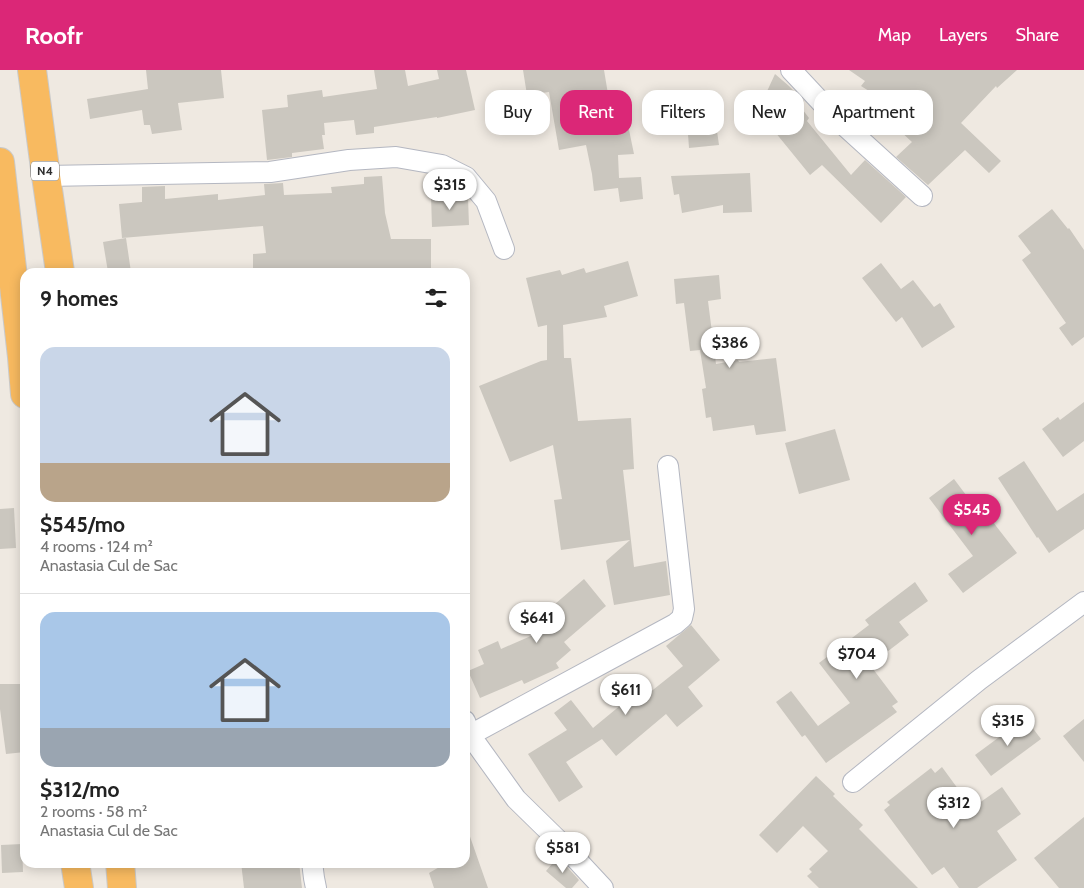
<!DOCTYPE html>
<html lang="en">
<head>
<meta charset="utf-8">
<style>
  body { margin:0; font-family:Cabin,sans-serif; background:#f2f2f2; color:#222; height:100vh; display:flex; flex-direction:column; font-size:19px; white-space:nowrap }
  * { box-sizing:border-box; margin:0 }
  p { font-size:16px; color:#767676 }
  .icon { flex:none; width:28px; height:28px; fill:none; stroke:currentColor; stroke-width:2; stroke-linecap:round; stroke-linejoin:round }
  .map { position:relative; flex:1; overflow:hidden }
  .sheet { position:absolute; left:20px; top:198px; width:450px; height:600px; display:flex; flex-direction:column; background:#fff; border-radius:15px; box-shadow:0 2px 12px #0003 }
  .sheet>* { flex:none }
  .hud { position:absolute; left:485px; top:20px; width:475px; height:45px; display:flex; gap:10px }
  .price { position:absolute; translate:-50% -42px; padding:0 11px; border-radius:18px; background:#fff; color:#222; font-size:16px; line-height:32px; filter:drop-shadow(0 1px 2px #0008) }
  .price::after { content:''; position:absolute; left:50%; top:30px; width:15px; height:11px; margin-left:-8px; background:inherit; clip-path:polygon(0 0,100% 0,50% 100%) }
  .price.current { background:#db2777; color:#fff }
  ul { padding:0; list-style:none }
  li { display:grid; align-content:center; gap:10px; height:265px; padding:0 20px }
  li+li { border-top:1px solid #e0e0e0 }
  li span { display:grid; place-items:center; height:155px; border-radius:15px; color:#555 }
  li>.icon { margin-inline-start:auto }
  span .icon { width:90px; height:90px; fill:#fffc; stroke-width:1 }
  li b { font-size:21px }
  h2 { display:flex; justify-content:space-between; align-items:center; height:60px; padding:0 20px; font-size:21px }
  .tag { padding:0 18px; border-radius:15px; background:#fff; box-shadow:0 2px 12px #0003; font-size:18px; line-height:45px }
  .tag.current { background:#db2777; color:#fff }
  header { display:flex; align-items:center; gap:30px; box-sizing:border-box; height:70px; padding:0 25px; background:#db2777; color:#fff }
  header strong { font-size:24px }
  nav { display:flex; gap:28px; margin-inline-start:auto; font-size:18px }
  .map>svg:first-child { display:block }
  .building { fill:#cbc7bf }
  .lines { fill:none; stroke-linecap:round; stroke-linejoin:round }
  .minor-casing { stroke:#b4b7c1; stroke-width:22 }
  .trunk-casing { stroke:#c9c9c9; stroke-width:30 }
  .minor { stroke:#fff; stroke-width:20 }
  .trunk { stroke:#f8ba60; stroke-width:28 }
  .labels { text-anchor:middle; stroke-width:4; stroke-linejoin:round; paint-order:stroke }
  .shield { fill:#fff; stroke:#6d6d6d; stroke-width:1 }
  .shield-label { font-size:12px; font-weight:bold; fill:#2e2e2e }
</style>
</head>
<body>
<header>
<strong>Roofr</strong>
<nav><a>Map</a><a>Layers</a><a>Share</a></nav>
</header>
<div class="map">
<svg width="1084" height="818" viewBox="0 0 1084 818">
  <rect width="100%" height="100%" fill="#efe9e1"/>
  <!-- building -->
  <g class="building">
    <path d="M146,0H221L224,28L178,33L182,60L152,64L150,55H144L142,40L90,49L87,29L148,19Z"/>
    <path d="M374,0H405L408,16L439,9L437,0H466L475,40L437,48V47L374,57V63L356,65L354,50L324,53L325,65H322L324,79L292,83V87L267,90L262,40L288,37L287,25L322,20L323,27L377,19Z"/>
    <path d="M523,0H604L608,24L621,21L634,84L618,85L619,108L641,107L643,129L620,132L618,118L594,121L592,104L586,75L559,80L549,22L527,25Z"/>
    <path d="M849,0H1017L997,18L996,16L961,53L1001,91L989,103L965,80L928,115L896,87L912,72L886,48L890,45L865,27L869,21L861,16L865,11Z"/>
    <path d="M775,4L789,16L804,31L799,35L809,48L807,51L851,105L865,90L906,127L881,153L822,95L810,105L762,46L768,33L763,30Z"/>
    <path d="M717,61L719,75L689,78L688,64Z"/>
    <path d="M750,103L752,142L723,143V135L682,143L679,124L674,125L671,106Z"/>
    <path d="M382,106L385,143L391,169H431V202H253V184L266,183L263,156L122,168L119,134L142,132V117L165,116V129L218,124V130L265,125L264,114L283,113L284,125L332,123L331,117L364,114V107Z"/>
    <path d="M465,124L468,128L469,155L432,157L431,126Z"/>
    <path d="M1052,139L1068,159L1069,158L1084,180V267L1072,276L1059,258L1066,253L1022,190L1031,183L1018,166Z"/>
    <path d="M126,168L131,202H108L103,172Z"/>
    <path d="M628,191L638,226L604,236L607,247L563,255L564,288H571L578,351L631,348L634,399L623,400L634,497L666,491L670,525L614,535L606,491L630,470L561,480L554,430L562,429L553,375L510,392L479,316L541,291L547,290V255L538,257L526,208L560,200L562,205L584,198L586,203Z"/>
    <path d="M881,193L901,219L913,210L934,237L940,233L955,257L922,278L902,247L896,252L862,208Z"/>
    <path d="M719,205L721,229L708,231L716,294L738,290L739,292L776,288L786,361L756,365L754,355L713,361L711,347L706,348L702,319L706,318L700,280L690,281L684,233L676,234L674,209Z"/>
    <path d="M1084,332V371L1063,387L1042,359L1058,347L1060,350Z"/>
    <path d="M835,359L850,410L799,424L785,373Z"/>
    <path d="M1024,391L1057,441L1084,423V459L1049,483L1038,467L1037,468L998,408Z"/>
    <path d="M954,409L975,437L979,434L1017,483L963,523L948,504L973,486L929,428Z"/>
    <path d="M14,438L16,478L0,479V439Z"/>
    <path d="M584,509L606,536L564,572L571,580L556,593L559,598L524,614L522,610L480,628L468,601L484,594L478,580L498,571L501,579L549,558L540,547Z"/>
    <path d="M915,512L928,531L899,552L909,565L870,595L898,632L892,636L897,642L826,693L805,665L802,667L776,632L791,621L818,656L850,633L819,593L869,555L865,550Z"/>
    <path d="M691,555L720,590L688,617L703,636L677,657L666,644L616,686L602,669L566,692L583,717L559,732L528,684L567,660L554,643L571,630L593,658L633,625L639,631L683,596L666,576Z"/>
    <path d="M0,614H21L22,647L25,672V682L6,684L0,639Z"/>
    <path d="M1025,648L1041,669L991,706L975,685Z"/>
    <path d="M1084,649V692L1063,666Z"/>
    <path d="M942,697L972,738L1002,717L1021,744L997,761L1017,790L977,818H959L944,797L932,805L884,740L890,735L887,732L931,698L935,703Z"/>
    <path d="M816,706L835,724L833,726L863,755L859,759L918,818H819L807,806L812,802L809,799L828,781L803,756L777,783L759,765Z"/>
    <path d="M1084,747V818H1059L1034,788Z"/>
    <path d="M467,758L488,818H434L429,803L448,792H465V759Z"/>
    <path d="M22,774L23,802L2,803L1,775Z"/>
    <path d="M558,787L579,810L572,818H566L546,801Z"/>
    <path d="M241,792H299L302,818H244Z"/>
  </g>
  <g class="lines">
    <!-- minor casing -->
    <g class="minor-casing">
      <g id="minor">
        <path d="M791,0L835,47L922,126"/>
        <path d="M46,106L270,102L349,90L396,87L442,95L466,107L486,131L504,179"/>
        <path d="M465,651L470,665L516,729L563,775L603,818"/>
        <path d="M465,666L470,665L675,554L682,548L684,539L668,396"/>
        <path d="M853,712L979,610L1084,532"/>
        <path d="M312,792L314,808L316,818"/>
      </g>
    </g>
    <!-- trunk casing -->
    <g class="trunk-casing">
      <g id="trunk">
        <path d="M32,0L46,106L60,202"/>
        <path d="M0,92L22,287L25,324"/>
        <path d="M75,792L79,818"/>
        <path d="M120,792L122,818"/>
      </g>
    </g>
    <!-- minor -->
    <use href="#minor" class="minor"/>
    <!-- trunk -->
    <use href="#trunk" class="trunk"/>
  </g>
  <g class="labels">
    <!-- shield labels -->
    <rect class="shield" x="31" y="91.5" width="28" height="19" rx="4"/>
    <g class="shield-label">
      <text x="45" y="105">N4</text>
    </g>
  </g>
</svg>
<b class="price" style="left:450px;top:141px">$315</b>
<b class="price" style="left:730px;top:299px">$386</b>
<b class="price current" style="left:972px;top:466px">$545</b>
<b class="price" style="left:537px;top:574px">$641</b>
<b class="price" style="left:857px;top:610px">$704</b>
<b class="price" style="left:626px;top:646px">$611</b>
<b class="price" style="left:1008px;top:677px">$315</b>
<b class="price" style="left:954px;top:759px">$312</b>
<b class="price" style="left:563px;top:804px">$581</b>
<div class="hud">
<a class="tag">Buy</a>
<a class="tag current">Rent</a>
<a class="tag">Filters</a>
<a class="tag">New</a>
<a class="tag">Apartment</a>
</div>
<section class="sheet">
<h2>9 homes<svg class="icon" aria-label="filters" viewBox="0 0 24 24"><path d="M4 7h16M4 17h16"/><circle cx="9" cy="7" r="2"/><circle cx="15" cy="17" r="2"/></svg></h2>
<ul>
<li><span style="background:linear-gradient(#c9d6e8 75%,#b9a48a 0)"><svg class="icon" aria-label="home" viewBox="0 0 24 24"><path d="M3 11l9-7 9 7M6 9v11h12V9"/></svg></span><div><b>$545/mo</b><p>4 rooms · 124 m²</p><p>Anastasia Cul de Sac</p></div></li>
<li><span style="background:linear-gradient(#a9c7e8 75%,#9aa5b1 0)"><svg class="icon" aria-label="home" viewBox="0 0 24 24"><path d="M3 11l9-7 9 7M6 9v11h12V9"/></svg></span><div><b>$312/mo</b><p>2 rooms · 58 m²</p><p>Anastasia Cul de Sac</p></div></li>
</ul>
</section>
</div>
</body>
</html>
